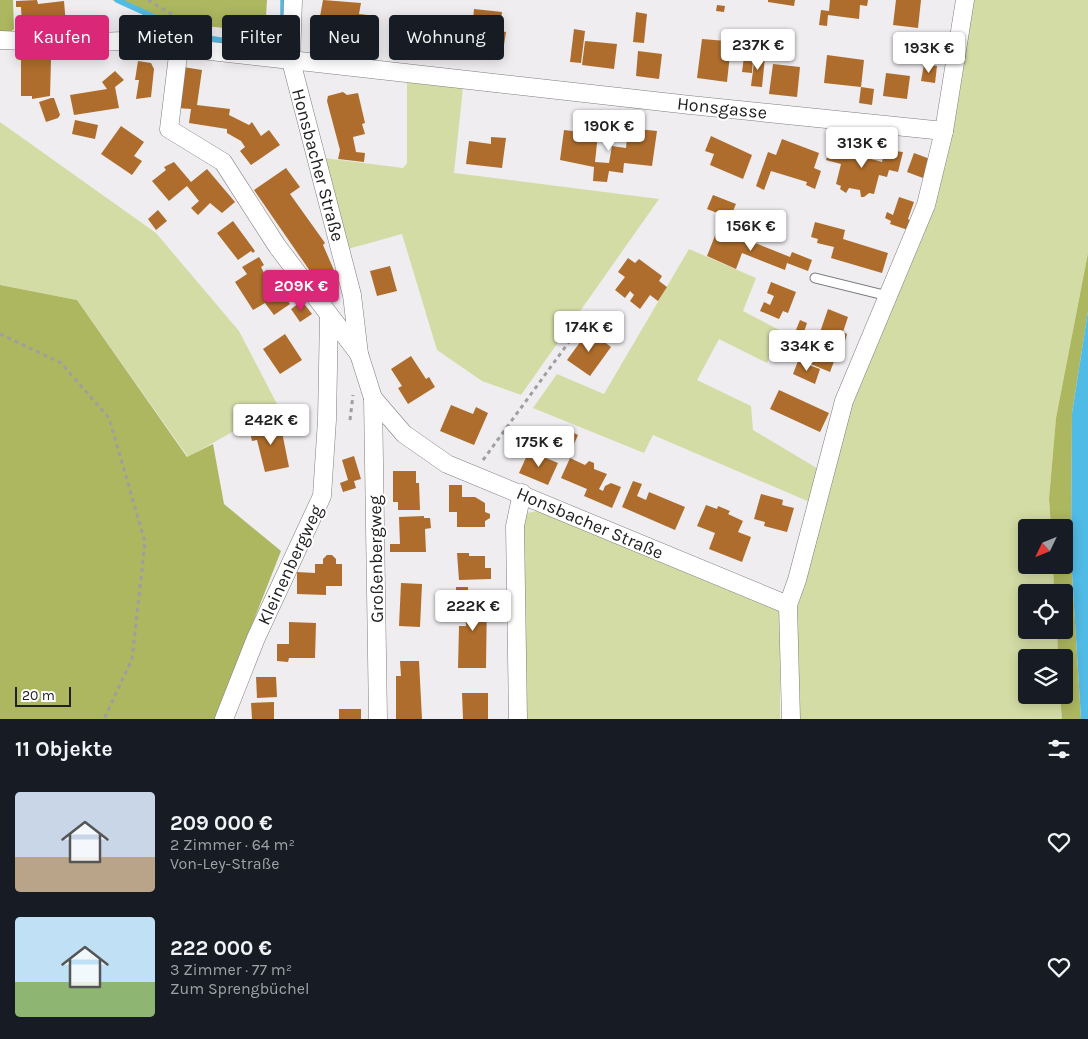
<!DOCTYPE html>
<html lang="de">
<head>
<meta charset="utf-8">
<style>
  body { margin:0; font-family:Karla,sans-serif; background:#20242c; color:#f1f3f6; height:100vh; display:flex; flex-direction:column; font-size:19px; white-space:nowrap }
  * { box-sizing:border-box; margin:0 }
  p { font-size:16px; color:#9ea1a6 }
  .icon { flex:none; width:28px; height:28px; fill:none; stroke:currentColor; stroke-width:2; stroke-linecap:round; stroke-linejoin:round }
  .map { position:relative; height:719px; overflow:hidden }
  .sheet { display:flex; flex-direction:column; background:#171b24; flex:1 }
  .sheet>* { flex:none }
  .top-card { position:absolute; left:15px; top:15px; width:500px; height:45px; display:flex; gap:10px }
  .needle { width:32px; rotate:227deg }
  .buttons { position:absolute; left:1018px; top:519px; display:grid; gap:10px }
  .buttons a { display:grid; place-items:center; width:55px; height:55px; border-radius:5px; background:#171b24; box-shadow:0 2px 12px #0003; font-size:25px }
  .scale { position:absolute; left:15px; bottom:12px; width:56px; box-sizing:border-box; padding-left:5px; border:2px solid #212122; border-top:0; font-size:14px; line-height:18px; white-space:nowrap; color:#212122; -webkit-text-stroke:4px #fff; paint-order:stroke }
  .price { position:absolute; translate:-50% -42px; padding:0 11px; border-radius:5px; background:#fff; color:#222; font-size:16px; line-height:32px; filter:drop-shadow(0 1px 2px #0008) }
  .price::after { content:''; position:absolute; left:50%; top:30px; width:15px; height:11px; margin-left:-8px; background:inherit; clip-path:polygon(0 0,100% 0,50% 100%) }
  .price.current { background:#db2777; color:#fff }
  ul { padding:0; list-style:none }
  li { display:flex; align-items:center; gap:15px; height:125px; padding:0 15px }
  li span { display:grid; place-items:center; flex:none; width:140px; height:100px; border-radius:5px; color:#555 }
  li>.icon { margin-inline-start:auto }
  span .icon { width:60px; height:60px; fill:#fffc; stroke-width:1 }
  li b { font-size:21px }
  h2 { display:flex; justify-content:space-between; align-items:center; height:60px; padding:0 15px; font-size:21px }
  .chip { padding:0 18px; border-radius:5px; background:#171b24; box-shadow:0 2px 12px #0003; font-size:18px; line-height:45px }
  .chip.current { background:#db2777; color:#fff }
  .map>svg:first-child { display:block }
  .green { fill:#d4dca5 }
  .forest { fill:#adb75f }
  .water { fill:#50bbe5 }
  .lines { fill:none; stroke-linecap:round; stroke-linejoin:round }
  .stream { stroke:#50bbe5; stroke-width:5.5 }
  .building { fill:#ae6d2c }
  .lane-casing { stroke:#7f7d80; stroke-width:11 }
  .street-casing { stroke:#7f7d80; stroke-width:19 }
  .path { stroke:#9f9ea0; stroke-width:3; stroke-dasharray:4 4; stroke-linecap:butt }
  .lane { stroke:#fff; stroke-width:9 }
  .street { stroke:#fff; stroke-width:18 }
  .labels { text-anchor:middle; stroke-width:4; stroke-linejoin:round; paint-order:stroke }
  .street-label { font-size:18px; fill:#212122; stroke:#fff }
</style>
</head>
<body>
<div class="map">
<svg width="1088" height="719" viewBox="0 0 1088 719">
  <rect width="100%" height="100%" fill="#efedf0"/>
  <!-- green -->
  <g class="green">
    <path d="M972,0H1088V253L1056,418L1049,499L1051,527L1026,528V565H1053L1054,592H1026V630H1057L1058,657L1026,658V695H1060L1062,719H799L796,614L850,408L924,234L941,182Z"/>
    <path d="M407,81L463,87L454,173L659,199L521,395L482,381L437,350L402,234L348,249L324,158L403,168L407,163Z"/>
    <path d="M0,122L156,233L239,331L278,406L188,457L77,300L0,285Z"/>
    <path d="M689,249L756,278L743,311L781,331L767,363L719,339L697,380L751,406L753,430L820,470L812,503L653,435L644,453L533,408L557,374L604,394Z"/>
    <path d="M543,510L780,608V719H525L520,528L527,513Z"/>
  </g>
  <!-- forest -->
  <g class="forest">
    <path d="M0,0H13L14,29L0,41Z"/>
    <path d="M112,0H267L265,32L184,24Z"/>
    <path d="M1088,253V311L1072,413L1071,557L1081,719H1062L1060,695H1064V658L1058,657L1057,630H1064V592H1054L1053,565H1064V528H1051L1049,499L1056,418Z"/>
    <path d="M0,285L77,300L187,457L213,444L224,504L281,551L215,719H0Z"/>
  </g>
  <!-- water -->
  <path class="water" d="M1088,311V719H1081L1071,557L1072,413Z"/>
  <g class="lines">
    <!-- stream -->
    <g class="stream">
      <path d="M117,0L174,26"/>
      <path d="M201,37L259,46L283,35V0"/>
    </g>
  </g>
  <!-- building -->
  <g class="building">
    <path d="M37,0L38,4L64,1L66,25L22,28L21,7H16V1Z"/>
    <path d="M323,0L361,3L359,14L376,16L371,42L334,38L335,24L319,22Z"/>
    <path d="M768,0H795L794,6L768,2Z"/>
    <path d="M830,0H868L867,6L860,5L859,19L828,15L827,26L819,25L821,10L829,11Z"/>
    <path d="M896,0H921L918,28L893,25Z"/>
    <path d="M717,5L725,6L724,12L716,11Z"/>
    <path d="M474,9L502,12L500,31L506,32L504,45L471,41Z"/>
    <path d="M636,12L647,14L644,43L633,42Z"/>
    <path d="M574,29L585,31L581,63L570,62Z"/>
    <path d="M702,39L739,42V53L736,55L730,54L727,82L697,78Z"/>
    <path d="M585,41L617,44L614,69L582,65Z"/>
    <path d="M638,51L662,54L659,79L636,76Z"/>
    <path d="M28,55H45V59L51,60L50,96L32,99V96H21V59H28Z"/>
    <path d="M755,55L765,57L762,87L751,86Z"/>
    <path d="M827,55L864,60L861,87L824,83Z"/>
    <path d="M744,57L753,58L752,73L742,72Z"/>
    <path d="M138,61L151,63L154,69L151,97L136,99L139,80H135Z"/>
    <path d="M773,64L800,67L797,97L769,94Z"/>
    <path d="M924,64L937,66L935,83L921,81Z"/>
    <path d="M183,67L202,70L197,105L230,109L229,115L249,125L252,122L261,136L269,130L280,145L251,165L240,151L245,147L241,141L227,133V129L189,123L191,109L177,108Z"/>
    <path d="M115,71L124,80L115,87L119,108L74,115L70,95L107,89L102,82Z"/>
    <path d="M886,73L910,76L907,99L883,96Z"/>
    <path d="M861,87L874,89L872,105L859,103Z"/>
    <path d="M343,92L347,95L358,93L365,123L362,124L365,134L353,137L356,152L365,153L364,162L338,159L340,150L327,101L328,96Z"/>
    <path d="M51,98H54L60,115L58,118L46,122L39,102Z"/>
    <path d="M75,120L98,125L95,139L72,134Z"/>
    <path d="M121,126L144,142L134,156L142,161L132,175L101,154Z"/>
    <path d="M628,128L657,131L652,166L624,163L623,173L609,171L607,182L593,181L594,167L560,160L564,130L598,134L595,162L609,163L612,146L626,148Z"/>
    <path d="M711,136L752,155L743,179L710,165L714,154L705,151Z"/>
    <path d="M491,137L506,138L502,168L466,164L469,141L491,144Z"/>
    <path d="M782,139L819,153L814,168L821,171L815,189L806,185L807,182L771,171L764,190L756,186L768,152L776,155Z"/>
    <path d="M832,145L865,153L864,157L882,162L885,150L903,152L898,172L889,170L887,177L879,175L874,194L869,193L864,197H861L860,190L849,188L846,193L840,189L841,186L836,184L841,164L826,160Z"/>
    <path d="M914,153L930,159L923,178L907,172Z"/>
    <path d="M174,162L191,182L207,169L235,202L222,213L210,203L198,215L191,208L199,201L187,186L169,201L152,181L166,170L164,167Z"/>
    <path d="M286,168L300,187L290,194L325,243L323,245L337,277L321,287L254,190Z"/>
    <path d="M713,195L736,204L730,218L707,209Z"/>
    <path d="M899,197L914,202L908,219L911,221L908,230L890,224L891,221L885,218L887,212L893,215Z"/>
    <path d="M158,210L167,221L156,230L148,219Z"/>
    <path d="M233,221L255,251L253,253L251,251L238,260L217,233Z"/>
    <path d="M815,222L845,230L843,239L888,253L882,273L831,258L834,247L817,243L818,239L811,237Z"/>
    <path d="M718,228L790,257L792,252L812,260L808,271L787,263L785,270L742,253L736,269L707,256Z"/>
    <path d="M259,257L264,265L261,267L264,273L269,270L275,280L271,282L277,293L281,291L290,304L274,315L265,303L253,310L235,282L247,274L242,267Z"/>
    <path d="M628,258L635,263L639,259L662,276L659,281L667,287L658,301L650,295L640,309L630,301L634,295L630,291L625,298L615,290L625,277L618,272Z"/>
    <path d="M390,266L397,291L377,296L370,271Z"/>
    <path d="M771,282L796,292L788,313L783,311L779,319L760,311L764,302L770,305L774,296L767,293Z"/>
    <path d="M302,301L312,314L300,322L291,309Z"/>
    <path d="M828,309L848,317L843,332L847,334L844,344L841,343L830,372L806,362L812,344L818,346L822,336L819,335Z"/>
    <path d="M800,320L807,323L802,338L794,335Z"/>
    <path d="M589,330L611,347L590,376L567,360Z"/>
    <path d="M285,334L302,360L280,374L263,349Z"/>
    <path d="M411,356L426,379L429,377L435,387L408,404L398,388L402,386L391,369Z"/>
    <path d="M798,361L820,369L815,384L793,374Z"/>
    <path d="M779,390L829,413L820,432L770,409Z"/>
    <path d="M451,405L473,414L476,407L488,413L474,445L440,431Z"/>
    <path d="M279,417L289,467L265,472L257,440L252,441L250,432Z"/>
    <path d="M563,428L578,435L571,451L555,444Z"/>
    <path d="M529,451L558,463L548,485L519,473Z"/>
    <path d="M354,456L361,479L354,481L356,488L343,492L340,483L348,480L342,460Z"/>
    <path d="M570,458L585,465L589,461L594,463V469L607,474L599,489L603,491L605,486L611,483L621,487L612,508L584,496L587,489L561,478Z"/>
    <path d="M393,471H416V483H419L420,510H398V502H393Z"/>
    <path d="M633,481L642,484L637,496L646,500L649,492L685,507L675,530L622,507Z"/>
    <path d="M449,485H462V497H475L485,503V512L490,514V518L485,521V527H457V512H449Z"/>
    <path d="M761,494L783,500L782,505L794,508L787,532L764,526L765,522L754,519Z"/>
    <path d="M706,505L717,509L718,506L730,511L728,514L743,521L738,532L751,537L742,562L709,549L715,533L697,526Z"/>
    <path d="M424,516V518H430L431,528L425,529L426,552H390V544H400L399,517Z"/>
    <path d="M457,553H469V556H485V568H491V579L459,580Z"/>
    <path d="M327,555H332L336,559V564H342V586H326V595L297,594V572L315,573V564H323V559Z"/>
    <path d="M401,583L422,584L420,627L399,626Z"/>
    <path d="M456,587H468V594H487L486,668H458L459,626H466V594H456Z"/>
    <path d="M289,622L316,623L315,658H289L288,662L277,661V644H289Z"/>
    <path d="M400,661H419L422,719H396V676H401Z"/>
    <path d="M256,677H276L277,697L257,698Z"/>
    <path d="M462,693H488V719H463Z"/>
    <path d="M274,702V719H252L251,703Z"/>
    <rect x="339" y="709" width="22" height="10"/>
  </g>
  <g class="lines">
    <!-- lane casing -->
    <g class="lane-casing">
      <path id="lane" d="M815,278L888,296"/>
    </g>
    <!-- street casing -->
    <g class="street-casing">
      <g id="street">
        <path d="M293,0L291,61L352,295L359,354L373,398L404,434L447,464L788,605"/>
        <path d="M0,40L77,43L122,41L690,105L944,131"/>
        <path d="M179,47L169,129L223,162L277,246L359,354"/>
        <path d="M373,398L378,719"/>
        <path d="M224,719L256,638L322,496L327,420L329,315"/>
        <path d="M518,719L515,526L522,493"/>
        <path d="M791,719L788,605L797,580L844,401L926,205L944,131L965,0"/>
      </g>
    </g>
    <!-- path -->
    <g class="path">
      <path d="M148,0L173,15L180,31"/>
      <path d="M0,334L61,363L109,418L145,542L132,659L104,719"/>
      <path d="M350,420L353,395"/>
      <path d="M483,460L590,313"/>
    </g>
    <!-- lane -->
    <use href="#lane" class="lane"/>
    <!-- street -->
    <use href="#street" class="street"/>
  </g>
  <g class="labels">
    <!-- street labels -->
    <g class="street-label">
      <text transform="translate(722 108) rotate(6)" y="6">Honsgasse</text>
      <text transform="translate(318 165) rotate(75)" y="6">Honsbacher Straße</text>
      <text transform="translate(590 523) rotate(23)" y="6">Honsbacher Straße</text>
      <text transform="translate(376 559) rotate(-91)" y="6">Großenbergweg</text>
      <text transform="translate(290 565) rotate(-65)" y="6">Kleinenbergweg</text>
    </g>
  </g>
</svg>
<div class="buttons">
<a><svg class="needle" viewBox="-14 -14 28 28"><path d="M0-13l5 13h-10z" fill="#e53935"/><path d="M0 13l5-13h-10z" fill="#9ea1a6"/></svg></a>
<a><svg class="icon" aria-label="locate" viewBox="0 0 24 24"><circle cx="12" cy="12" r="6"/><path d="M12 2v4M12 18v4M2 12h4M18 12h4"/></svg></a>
<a><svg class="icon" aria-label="layers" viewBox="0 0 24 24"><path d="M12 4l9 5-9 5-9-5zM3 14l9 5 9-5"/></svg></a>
</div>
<div class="scale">20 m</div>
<b class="price" style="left:758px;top:71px">237K €</b>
<b class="price" style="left:929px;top:74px">193K €</b>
<b class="price" style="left:609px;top:152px">190K €</b>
<b class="price" style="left:862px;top:169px">313K €</b>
<b class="price" style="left:751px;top:252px">156K €</b>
<b class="price current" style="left:301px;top:312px">209K €</b>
<b class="price" style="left:589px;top:353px">174K €</b>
<b class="price" style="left:807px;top:372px">334K €</b>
<b class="price" style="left:271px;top:446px">242K €</b>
<b class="price" style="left:539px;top:468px">175K €</b>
<b class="price" style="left:473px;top:632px">222K €</b>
<div class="top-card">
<a class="chip current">Kaufen</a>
<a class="chip">Mieten</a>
<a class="chip">Filter</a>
<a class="chip">Neu</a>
<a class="chip">Wohnung</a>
</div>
</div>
<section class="sheet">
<h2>11 Objekte<svg class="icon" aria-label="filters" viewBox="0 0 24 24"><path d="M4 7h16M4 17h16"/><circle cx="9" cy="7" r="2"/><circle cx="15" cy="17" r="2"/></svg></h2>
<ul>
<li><span style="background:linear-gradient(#c9d6e8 65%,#b9a48a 0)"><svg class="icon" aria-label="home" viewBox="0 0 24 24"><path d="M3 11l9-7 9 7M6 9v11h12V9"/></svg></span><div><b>209 000 €</b><p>2 Zimmer · 64 m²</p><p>Von-Ley-Straße</p></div><svg class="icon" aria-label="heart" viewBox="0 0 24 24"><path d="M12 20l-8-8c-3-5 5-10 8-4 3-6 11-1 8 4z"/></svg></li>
<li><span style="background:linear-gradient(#bfe0f5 65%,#8fb573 0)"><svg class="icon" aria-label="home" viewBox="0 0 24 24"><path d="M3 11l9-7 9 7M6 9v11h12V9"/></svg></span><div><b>222 000 €</b><p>3 Zimmer · 77 m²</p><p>Zum Sprengbüchel</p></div><svg class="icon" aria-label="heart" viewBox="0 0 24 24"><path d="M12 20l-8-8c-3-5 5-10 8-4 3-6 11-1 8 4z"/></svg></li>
</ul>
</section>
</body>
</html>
